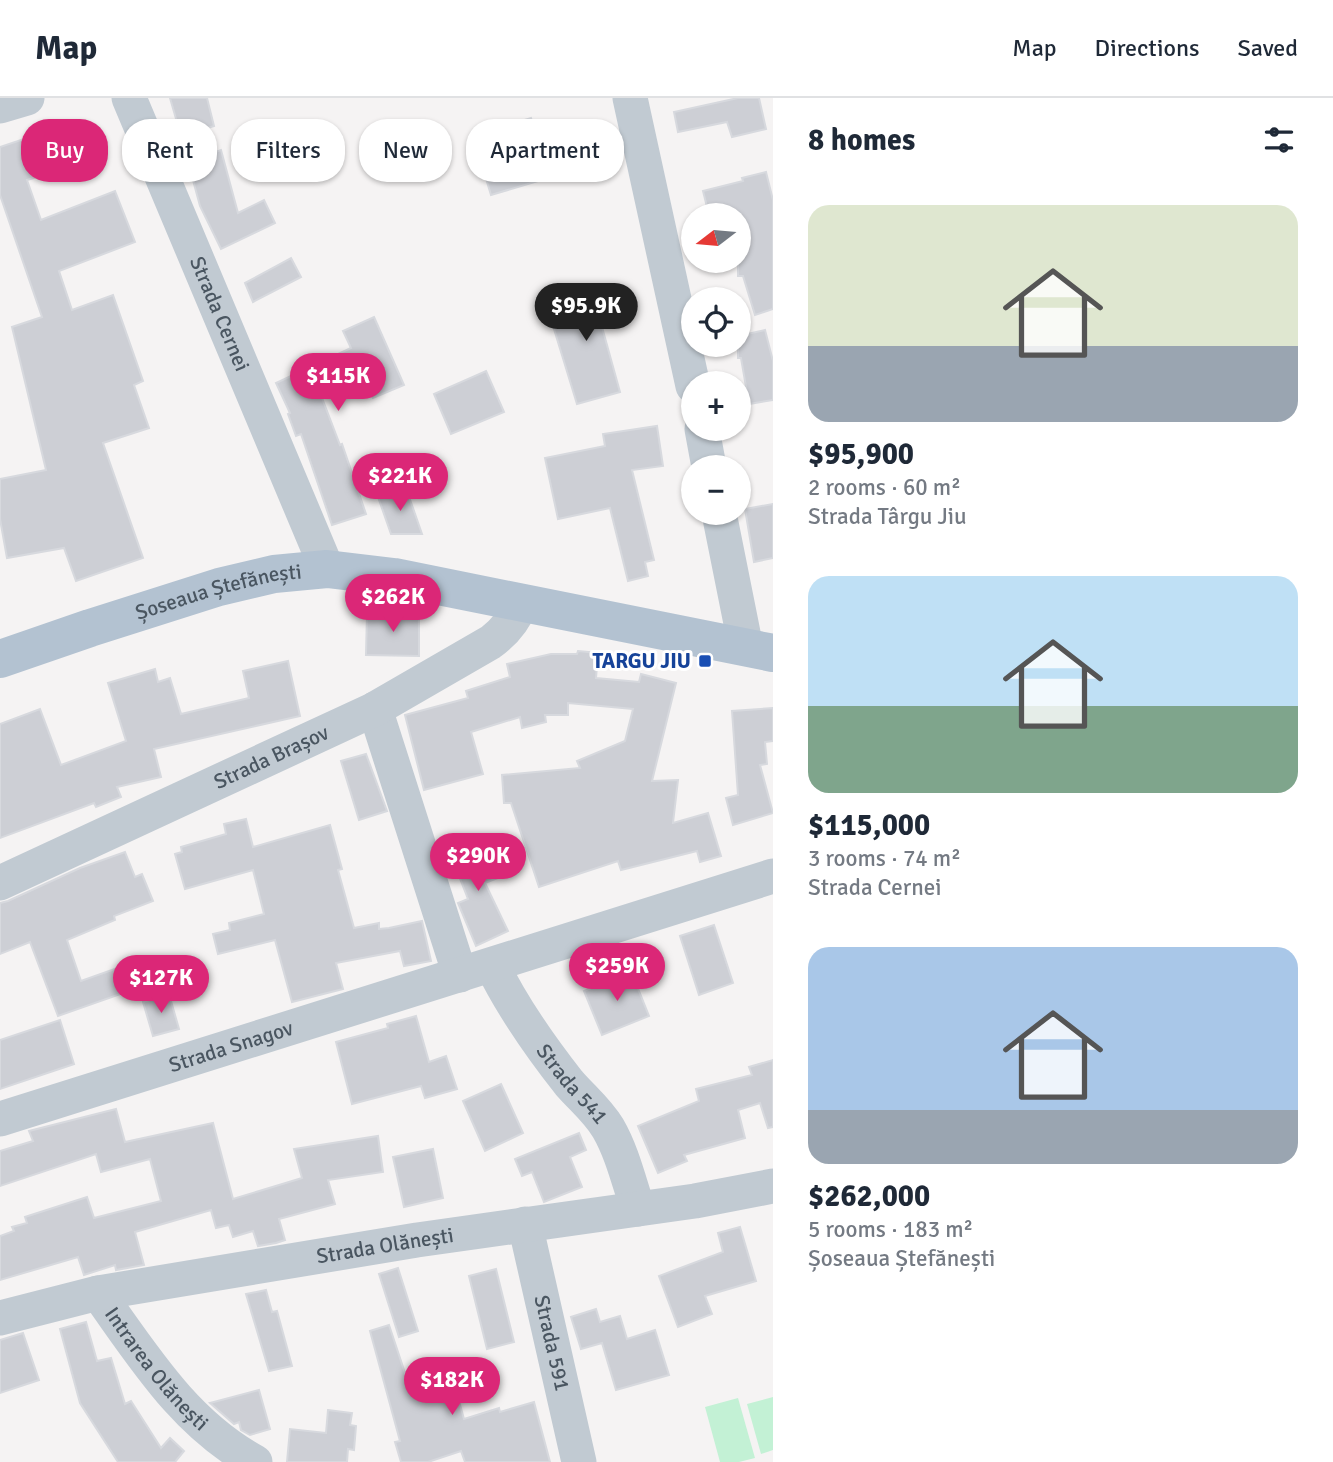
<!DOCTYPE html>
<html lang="en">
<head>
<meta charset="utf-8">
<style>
  body { margin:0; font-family:Signika,sans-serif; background:#f2f2f3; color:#1f2937; height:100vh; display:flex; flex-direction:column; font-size:26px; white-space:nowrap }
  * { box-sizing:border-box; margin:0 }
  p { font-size:23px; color:#747a83 }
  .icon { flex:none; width:38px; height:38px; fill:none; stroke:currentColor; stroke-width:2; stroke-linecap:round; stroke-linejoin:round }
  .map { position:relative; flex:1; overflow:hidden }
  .side { display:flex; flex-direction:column; background:#fff; width:560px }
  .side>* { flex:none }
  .hud { position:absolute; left:21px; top:21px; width:646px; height:63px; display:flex; gap:14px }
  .needle { width:46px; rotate:254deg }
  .buttons { position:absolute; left:681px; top:105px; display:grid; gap:14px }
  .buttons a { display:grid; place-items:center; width:70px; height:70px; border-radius:50%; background:#fff; box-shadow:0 2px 5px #0004; font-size:35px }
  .price { position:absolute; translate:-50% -60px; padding:0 16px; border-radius:24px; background:#db2777; color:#fff; font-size:23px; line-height:46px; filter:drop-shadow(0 2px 4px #0008) }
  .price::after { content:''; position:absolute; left:50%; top:42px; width:21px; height:16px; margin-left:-10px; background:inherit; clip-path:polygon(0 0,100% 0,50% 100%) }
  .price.active { background:#222; color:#fff }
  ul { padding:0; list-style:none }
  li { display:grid; align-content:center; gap:14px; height:371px; padding:0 35px }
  li span { display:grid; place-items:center; height:217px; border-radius:21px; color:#555 }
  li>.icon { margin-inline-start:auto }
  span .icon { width:126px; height:126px; fill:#fffc; stroke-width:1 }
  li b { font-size:30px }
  h2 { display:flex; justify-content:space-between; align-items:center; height:84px; padding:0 35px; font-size:30px }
  .chip { padding:0 24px; border-radius:28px; background:#fff; box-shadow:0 2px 5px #0004; font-size:24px; line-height:63px }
  .chip.active { background:#db2777; color:#fff }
  header { display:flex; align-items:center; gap:42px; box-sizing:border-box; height:98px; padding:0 35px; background:#fff; border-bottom:2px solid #e0e1e3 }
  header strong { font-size:33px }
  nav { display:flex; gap:38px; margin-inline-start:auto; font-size:24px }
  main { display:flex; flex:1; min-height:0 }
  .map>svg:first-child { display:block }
  .green { fill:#c3f1d5 }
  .building { fill:#cdcfd5; stroke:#d7d9de; stroke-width:2 }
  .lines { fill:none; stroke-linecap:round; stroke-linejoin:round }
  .minor { stroke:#c1cad2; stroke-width:35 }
  .major { stroke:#b3c2d1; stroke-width:38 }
  .transit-dot { fill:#1a4fb4; stroke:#fff; stroke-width:2.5 }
  .labels { text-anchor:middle; stroke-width:6; stroke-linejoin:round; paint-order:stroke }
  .street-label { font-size:21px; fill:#4a5661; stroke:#fff }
  .transit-label { font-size:21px; font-weight:bold; fill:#164399; stroke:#fff; text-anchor:end }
</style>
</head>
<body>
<header>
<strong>Map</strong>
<nav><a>Map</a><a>Directions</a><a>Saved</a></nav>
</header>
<main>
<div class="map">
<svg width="773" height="1364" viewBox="0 0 773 1364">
  <rect width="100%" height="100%" fill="#f5f3f3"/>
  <!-- green -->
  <g class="green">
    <path d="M773,1299V1352L761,1356L747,1306Z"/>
    <path d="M738,1300L755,1360L739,1364H720L705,1309Z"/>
  </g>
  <!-- building -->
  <g class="building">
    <path d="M170,0H207L214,28L181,38Z"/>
    <path d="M738,0H759L766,31L732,39L727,24L678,34L674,14Z"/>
    <path d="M531,20L548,80L491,97L473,38Z"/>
    <path d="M53,27L66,71L27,82L41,122L115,93L135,144L59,173L72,212L113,197L143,283L134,287L149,330L103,345L143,460L76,483L64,450L7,460L0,421V381L46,372L12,229L42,219L0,97V49L33,38L31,33Z"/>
    <path d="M221,52L238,115L264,102L275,125L221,151L200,108L188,64Z"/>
    <path d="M766,74L773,102V211L755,217L743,178H738V117H709L703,93L743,83L742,80Z"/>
    <path d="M291,160L301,179L253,204L245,185Z"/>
    <path d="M605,188L616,225L602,229L620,294L577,306L546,205Z"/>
    <path d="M374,219L404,287L373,300L361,272L319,292L340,347L342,346L366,416L332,427L301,336L296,338L288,316L290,315L276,285L351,250L343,233Z"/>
    <path d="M765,232L773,263V302L749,306L741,260H738V238Z"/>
    <path d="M486,273L504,314L451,336L434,296Z"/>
    <path d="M657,328L663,368L632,372L654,462L645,464L648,478L628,483L610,410L558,421L545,360L605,348L603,336Z"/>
    <path d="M406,390L422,436H391L378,399Z"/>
    <path d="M773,406V460L754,464L745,411Z"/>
    <path d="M367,515H419V558L366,557Z"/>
    <path d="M578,553L598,555L596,580L639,584L641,576L676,585L652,683L678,682L673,725L708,715L721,758L700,764L697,753L621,772L618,763L539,789L511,705H504L502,677L580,670L577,663L625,643L633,611L568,605V617H545L546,624L522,630L520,619L471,634L483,676L424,692L405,617L468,600L466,593L510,579L507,566L551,556H577Z"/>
    <path d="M288,563L300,618L154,651L161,679L117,689L121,699L96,709L94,705L0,740V626L40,611L61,667L126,643L108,585L155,571L158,584L170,580L181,616L249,600L243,573Z"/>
    <path d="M773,610V643L765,644L767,666L760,667L773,715L733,727L726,700L738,697L732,613Z"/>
    <path d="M366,656L387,713L359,722L341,663Z"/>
    <path d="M246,721L253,749L330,727L342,771L338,772L354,830L379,825V831L389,830L422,823L431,863L404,868L400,853L336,865L343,891L292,904L275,842L218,856L213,836L230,832L229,825L264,816L253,772L185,791L175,756L182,754L181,749L226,736L224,726Z"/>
    <path d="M483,742L498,780L485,785L508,833L476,848L458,805L468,801L450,755Z"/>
    <path d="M125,754L135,779L142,776L153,803L114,818L115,822L67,842L81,883L123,868L132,892L58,918L30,844L0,856V805L8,803L80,770Z"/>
    <path d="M714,827L733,885L699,897L680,838Z"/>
    <path d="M631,873L649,918L602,937L584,893Z"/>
    <path d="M169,896L179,931L153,938L143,904Z"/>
    <path d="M416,918L429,964L446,958L457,991L425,1000L421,988L352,1006L336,944L388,930L387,926Z"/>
    <path d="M60,922L74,966L0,991V942Z"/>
    <path d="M773,962V1029L768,1030L760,1005L738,1012L745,1040L684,1057L687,1063L658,1075L638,1028L699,1003L696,991L752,977L749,969Z"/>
    <path d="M501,986L523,1035L485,1053L463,1003Z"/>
    <path d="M116,1011L125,1044L213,1025L233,1101L302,1080L294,1051L378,1038L383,1074L328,1082L335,1106L279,1121L285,1142L276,1145L258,1148L253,1133L233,1139L229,1127L216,1130L211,1112L135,1134L144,1167L116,1172L115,1167L84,1177L78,1159L0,1182V1138L14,1133L12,1129L27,1125L25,1119L87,1099L94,1120L161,1103L150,1061L101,1074L96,1056L0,1088V1053L33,1043L29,1033Z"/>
    <path d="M579,1035L586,1052L570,1059L582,1089L544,1104L532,1074L522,1078L515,1061Z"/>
    <path d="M433,1051L443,1100L404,1109L393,1059Z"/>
    <path d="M740,1129L756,1183L705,1198L712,1216L678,1229L659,1178L723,1154L718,1135Z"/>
    <path d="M398,1170L418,1233L399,1239L379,1176Z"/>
    <path d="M496,1171L514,1244L487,1251L469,1178Z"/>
    <path d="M266,1192L272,1214L277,1213L292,1268L269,1273L246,1196Z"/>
    <path d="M596,1211L600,1224L620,1218L627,1241L655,1232L669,1277L616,1292L602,1245L581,1251L571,1219Z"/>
    <path d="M86,1224L97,1263L111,1260L125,1306L131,1303L161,1350L170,1340L184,1353L175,1364H118L80,1305L60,1231Z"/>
    <path d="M389,1227L406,1278L449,1267L464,1321L499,1310L500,1314L534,1304L550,1364H465L461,1353L428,1364H401L395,1344L400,1343L370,1233Z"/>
    <path d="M23,1235L39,1282L0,1295V1242Z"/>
    <path d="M259,1292L270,1331L250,1337L241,1332L239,1324L234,1326L210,1305Z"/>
    <path d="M328,1312L352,1315L350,1327L356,1328L354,1352L348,1351L347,1364H287L290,1331L326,1335Z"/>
  </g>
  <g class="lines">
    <!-- minor -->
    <g class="minor">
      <path id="s1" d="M129,0L327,471"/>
      <path d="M630,0L693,288"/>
      <path d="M0,8L27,0"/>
      <path d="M702,331L709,369"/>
      <path d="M719,415L746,550"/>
      <path d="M375,611L460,877"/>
      <path id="s2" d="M0,785L375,611L491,544C506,533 515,521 522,504"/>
      <path id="s3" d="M492,867C513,910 539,947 569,985C582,1000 597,1012 608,1030C622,1054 629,1084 638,1111"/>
      <path id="s4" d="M0,1021L773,778"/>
      <path id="s5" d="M525,1126L579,1364"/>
      <path id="s6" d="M98,1195C144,1259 184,1325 255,1364"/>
      <path id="s7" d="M0,1220L98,1195L417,1142L695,1103L773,1088"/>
    </g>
    <!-- major -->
    <path class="major" id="s8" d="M0,561L90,530L219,489L274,476L327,471L394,479L773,555"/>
  </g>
  <!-- markers -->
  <rect class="transit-dot" x="698" y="556" width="14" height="14" rx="3.5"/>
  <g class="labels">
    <!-- street labels -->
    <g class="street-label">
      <text dy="7" stroke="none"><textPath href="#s1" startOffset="234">Strada Cernei</textPath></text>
      <text dy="7" stroke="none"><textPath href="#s8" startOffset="229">Șoseaua Ștefănești</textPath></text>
      <text dy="7" stroke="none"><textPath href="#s2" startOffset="299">Strada Brașov</textPath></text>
      <text dy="7" stroke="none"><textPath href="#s4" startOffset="242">Strada Snagov</textPath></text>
      <text dy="7" stroke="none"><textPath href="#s3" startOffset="144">Strada 541</textPath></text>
      <text dy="7" stroke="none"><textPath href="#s7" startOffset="392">Strada Olănești</textPath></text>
      <text dy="7" stroke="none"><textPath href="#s5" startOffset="122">Strada 591</textPath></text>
      <text dy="7" stroke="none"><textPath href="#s6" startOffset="96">Intrarea Olănești</textPath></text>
    </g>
    <!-- transit labels -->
    <g class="transit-label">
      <text x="691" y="570">TARGU JIU</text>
    </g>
  </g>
</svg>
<div class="buttons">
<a><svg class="needle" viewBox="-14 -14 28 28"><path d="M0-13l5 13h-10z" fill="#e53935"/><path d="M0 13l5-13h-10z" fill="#747a83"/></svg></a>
<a><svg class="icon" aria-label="locate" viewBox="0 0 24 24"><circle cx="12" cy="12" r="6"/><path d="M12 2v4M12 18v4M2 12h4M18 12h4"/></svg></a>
<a>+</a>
<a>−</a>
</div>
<b class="price active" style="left:586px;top:245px">$95.9K</b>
<b class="price" style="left:338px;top:315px">$115K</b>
<b class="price" style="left:400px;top:415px">$221K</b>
<b class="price" style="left:393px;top:536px">$262K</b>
<b class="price" style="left:478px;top:795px">$290K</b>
<b class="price" style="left:617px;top:905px">$259K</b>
<b class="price" style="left:161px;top:917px">$127K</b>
<b class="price" style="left:452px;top:1319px">$182K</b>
<div class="hud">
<a class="chip active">Buy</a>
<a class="chip">Rent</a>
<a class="chip">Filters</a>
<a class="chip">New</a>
<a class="chip">Apartment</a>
</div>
</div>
<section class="side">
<h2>8 homes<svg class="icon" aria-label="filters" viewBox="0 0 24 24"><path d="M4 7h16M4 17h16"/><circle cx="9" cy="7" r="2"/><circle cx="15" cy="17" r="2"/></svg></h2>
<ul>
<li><span style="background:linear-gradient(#dfe7d0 65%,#9aa5b1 0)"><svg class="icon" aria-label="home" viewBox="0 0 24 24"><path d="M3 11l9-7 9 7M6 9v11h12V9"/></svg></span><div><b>$95,900</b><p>2 rooms · 60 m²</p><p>Strada Târgu Jiu</p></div></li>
<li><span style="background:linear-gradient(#bfe0f5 60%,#7fa58c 0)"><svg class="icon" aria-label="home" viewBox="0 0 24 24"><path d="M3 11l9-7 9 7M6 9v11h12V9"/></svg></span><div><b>$115,000</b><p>3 rooms · 74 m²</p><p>Strada Cernei</p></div></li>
<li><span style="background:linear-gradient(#a9c7e8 75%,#9aa5b1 0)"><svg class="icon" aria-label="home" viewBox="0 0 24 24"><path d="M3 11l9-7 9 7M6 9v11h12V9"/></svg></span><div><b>$262,000</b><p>5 rooms · 183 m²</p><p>Șoseaua Ștefănești</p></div></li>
</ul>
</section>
</main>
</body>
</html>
